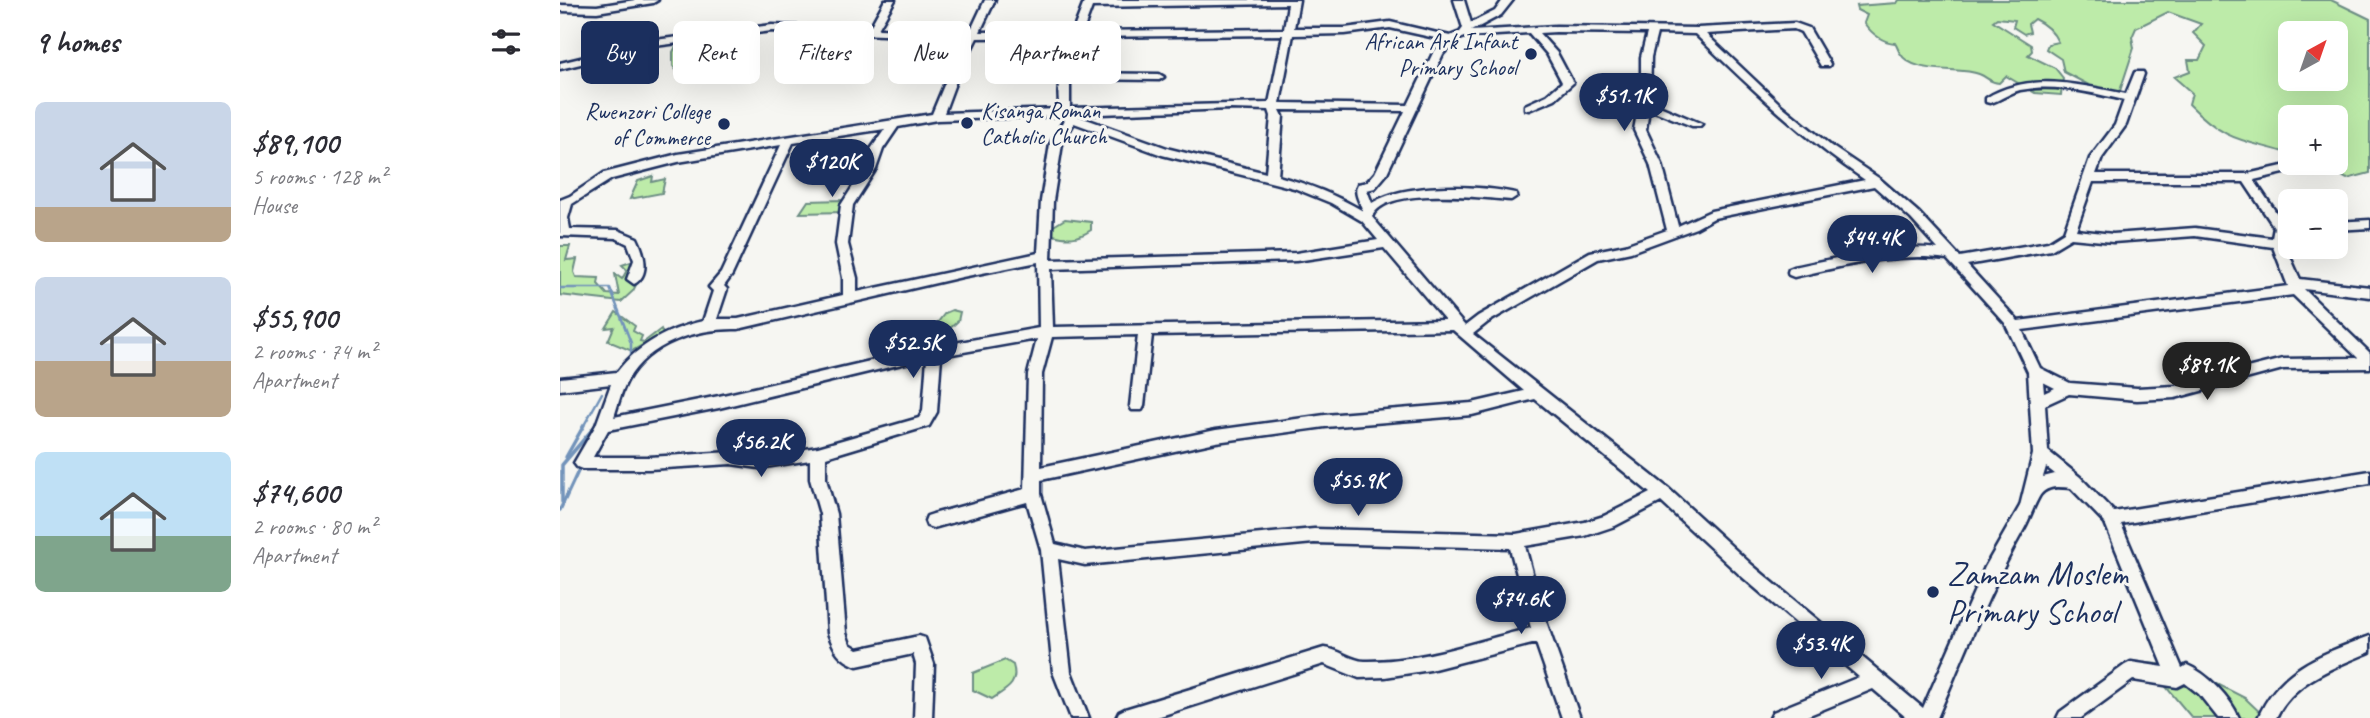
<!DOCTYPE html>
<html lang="en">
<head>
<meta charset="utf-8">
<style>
  body { margin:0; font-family:Caveat,sans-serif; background:#f2f2f3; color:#2b2b33; height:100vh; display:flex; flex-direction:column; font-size:26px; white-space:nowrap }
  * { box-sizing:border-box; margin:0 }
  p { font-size:23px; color:#7c7c81 }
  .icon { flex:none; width:38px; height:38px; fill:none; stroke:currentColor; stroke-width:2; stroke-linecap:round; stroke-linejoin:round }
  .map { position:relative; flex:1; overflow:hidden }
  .sheet { display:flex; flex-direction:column; background:#fff; width:560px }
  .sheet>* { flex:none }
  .top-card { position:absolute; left:21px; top:21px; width:665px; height:63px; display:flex; gap:14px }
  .needle { width:46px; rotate:40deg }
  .controls { position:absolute; left:1718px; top:21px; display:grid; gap:14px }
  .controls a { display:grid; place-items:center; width:70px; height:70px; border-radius:10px; background:#fff; box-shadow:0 7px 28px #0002; font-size:35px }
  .price { position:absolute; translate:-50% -60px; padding:0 16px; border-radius:24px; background:#1b2f5e; color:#fff; font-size:23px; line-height:46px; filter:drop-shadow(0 2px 4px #0008) }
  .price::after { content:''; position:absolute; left:50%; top:42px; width:21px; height:16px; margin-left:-10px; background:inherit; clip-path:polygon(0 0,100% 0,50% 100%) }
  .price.current { background:#222; color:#fff }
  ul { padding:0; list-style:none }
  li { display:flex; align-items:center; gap:21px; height:175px; padding:0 35px }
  li span { display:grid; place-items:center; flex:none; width:196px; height:140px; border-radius:10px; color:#555 }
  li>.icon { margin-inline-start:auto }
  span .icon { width:84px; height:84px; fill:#fffc; stroke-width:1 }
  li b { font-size:30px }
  h2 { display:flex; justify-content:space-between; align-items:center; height:84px; padding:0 35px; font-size:30px }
  .chip { padding:0 24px; border-radius:10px; background:#fff; box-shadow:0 7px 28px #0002; font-size:24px; line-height:63px }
  .chip.current { background:#1b2f5e; color:#fff }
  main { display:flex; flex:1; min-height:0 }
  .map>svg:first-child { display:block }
  .green { fill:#bdeba9; stroke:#6c8d84; stroke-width:2; fill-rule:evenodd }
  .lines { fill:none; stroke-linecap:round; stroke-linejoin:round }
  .stream-far1 { stroke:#7293ba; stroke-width:2.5 }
  .stream { stroke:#7293ba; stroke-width:3.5 }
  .minor-casing { stroke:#1b2f5e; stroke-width:5 }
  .minor { fill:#f6f6f2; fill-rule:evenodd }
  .poi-dot { fill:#1b2f5e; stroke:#f6f6f2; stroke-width:2.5 }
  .labels { text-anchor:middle; stroke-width:6; stroke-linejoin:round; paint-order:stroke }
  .far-poi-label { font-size:23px; fill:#1b2f5e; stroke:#f6f6f2; text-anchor:end }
  .near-poi-label { font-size:33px; fill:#1b2f5e; stroke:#f6f6f2; text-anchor:start }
</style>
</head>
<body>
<main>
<section class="sheet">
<h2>9 homes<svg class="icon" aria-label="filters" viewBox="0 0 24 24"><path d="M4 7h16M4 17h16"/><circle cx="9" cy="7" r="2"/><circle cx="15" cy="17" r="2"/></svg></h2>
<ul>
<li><span style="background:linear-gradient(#c9d6e8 75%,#b9a48a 0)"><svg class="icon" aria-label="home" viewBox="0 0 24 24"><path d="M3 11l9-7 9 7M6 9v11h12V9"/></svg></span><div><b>$89,100</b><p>5 rooms · 128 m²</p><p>House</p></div></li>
<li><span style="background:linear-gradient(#c9d6e8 60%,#b9a48a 0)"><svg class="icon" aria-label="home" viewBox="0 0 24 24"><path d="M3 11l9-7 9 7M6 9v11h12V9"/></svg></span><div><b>$55,900</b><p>2 rooms · 74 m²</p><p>Apartment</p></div></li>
<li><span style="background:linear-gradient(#bfe0f5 60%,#7fa58c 0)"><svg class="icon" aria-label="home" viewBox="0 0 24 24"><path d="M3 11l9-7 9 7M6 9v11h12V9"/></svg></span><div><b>$74,600</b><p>2 rooms · 80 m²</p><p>Apartment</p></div></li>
</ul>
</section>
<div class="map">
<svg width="1810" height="718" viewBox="0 0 1810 718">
  <rect width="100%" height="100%" fill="#f6f6f2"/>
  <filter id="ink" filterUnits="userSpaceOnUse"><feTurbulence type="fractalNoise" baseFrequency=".0143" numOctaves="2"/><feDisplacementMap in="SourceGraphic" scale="14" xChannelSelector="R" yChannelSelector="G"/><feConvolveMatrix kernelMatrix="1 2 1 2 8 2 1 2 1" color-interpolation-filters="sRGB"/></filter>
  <g filter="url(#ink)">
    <!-- green -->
    <g class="green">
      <path d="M1339,0H1771L1810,19V173L1787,179L1757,163H1776V117H1731V154C1682,139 1667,143 1629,104L1632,93L1614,77L1630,71L1628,60H1639L1646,46L1633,33L1641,24L1608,12L1576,28L1572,37L1574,48L1557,100L1504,72L1501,59L1486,49L1488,44L1498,42C1493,31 1485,24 1474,19L1468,24L1470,32L1464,34L1453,27L1455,20L1437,18L1433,21L1471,45L1472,51L1468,55L1495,68L1503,78L1501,95L1475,93L1446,76L1439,83C1428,82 1428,77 1419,74C1400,66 1353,76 1340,53C1338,50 1337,46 1335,43C1321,42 1312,34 1304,23L1307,15L1297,10L1296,6L1337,3ZM1731,33H1776V79H1731Z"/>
      <path d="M157,37V50L167,55L163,60L116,70L113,66V52L118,42Z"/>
      <path d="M93,176L92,182L105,179L102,193L70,199L78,181Z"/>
      <path d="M283,200L286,212L240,213L248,201Z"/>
      <path d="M505,219L531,222V230C518,239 508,239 493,235L492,227Z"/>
      <path d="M0,246H10L6,260L17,259L14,272L16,277L39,278L38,284L47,294L59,295L55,274L62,279L67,270L62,265L71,262L75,267L69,275L70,281L79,279L73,291L61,302L0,295Z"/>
      <path d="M392,310L400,312L398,321L385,333L383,345H377L372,340L371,331L385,313Z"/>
      <path d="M56,312L75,326L73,331L82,336L80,341L84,342L101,329L103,334L72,351L48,341L54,327L46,328Z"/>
      <path d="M445,660L453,665C459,684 447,689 432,699L413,690V673Z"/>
      <path d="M1586,663L1622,666L1685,698L1706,718H1632Z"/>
    </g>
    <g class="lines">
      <!-- stream-far1 -->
      <g class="stream-far1">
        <path d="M0,288H50L71,343V358"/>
        <path d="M23,427L42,393"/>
        <path d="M35,427L37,424"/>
      </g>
      <!-- stream -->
      <g class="stream">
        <path d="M6,457L24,425"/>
        <path d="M2,502V465L36,425"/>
        <path d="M0,510L21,465"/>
      </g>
      <!-- minor casing -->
      <g class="minor-casing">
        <g id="minor">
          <path d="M75,0H98L93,3L37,12L0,11V5L37,6Z"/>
          <path d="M325,0H335L318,29L410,32L425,0H435L420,32L513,31L525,0H739L734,28H785L830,22L890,36L900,32L903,28L894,0H904L911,23L935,11L943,0H953L941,15L911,31L996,26L1138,28L1235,23L1249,28L1270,64L1269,66H1261L1241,32L1234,29L1146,34L1221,105L1271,146L1320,179L1359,213L1400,257L1488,242L1504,232L1530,158L1555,125L1564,100C1531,93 1494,83 1460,90C1449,93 1441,100 1430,103L1426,102V98C1469,71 1520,85 1566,94L1575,72H1583L1584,74L1566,125L1542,158L1536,174H1687L1736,163H1746V168L1694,180L1726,227L1724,243L1740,279L1810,287V297L1744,289L1810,353V368L1723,369L1615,398L1577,400L1509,394L1485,405L1488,451L1520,477L1554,512L1810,471V483L1561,524L1622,668L1627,665C1647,673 1671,698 1679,718H1658L1639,694L1625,683L1617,687L1573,680L1521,718H1497L1500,712L1565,665L1571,662L1604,667L1545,523L1511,488C1500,487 1489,485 1481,494C1477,498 1469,520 1465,527C1430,589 1405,653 1377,718H1347L1313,689L1242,718H1210L1213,712L1299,677L1180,575L1101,502L1055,526L1025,536L965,546L982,610L1020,718H1002L976,643L870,670L825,677L799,678L764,664L594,718H556L559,712L565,709L764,648C779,649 791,661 805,661C861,662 917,641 971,628L950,548L754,543L525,565L498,559L511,672L529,718H511L493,672L481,550L467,502L373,528L367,526L365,521L367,516L373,514L465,489L468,374L477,339L381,356L377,412L369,426L266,457V479L276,514L286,633L290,644L298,649L359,636L365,638L374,664L372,718H354L356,664L353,654L297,666C279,659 275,651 268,633L260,514L250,479V460L199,468L171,464L89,469H22L17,467L14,463L36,425L51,384L0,390V378L57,372C79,344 108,329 143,321L153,291L149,287L161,273L221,145L118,162L52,179L12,204L8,218L10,229L58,230L77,238C84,252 91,275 74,284L67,279L74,260L68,244L56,238L0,236V200L10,196L44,173L118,154L372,114L387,78L407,38L212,31L95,46L0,69V63L95,40L212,25L309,29ZM728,4L724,29L523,31L532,7ZM830,28L884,40L873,53L848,105L720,103L733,35L785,34ZM996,32L1087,33L1081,57V91L1074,130L1090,164L1107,230L1065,245L1030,252L918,316L905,326L812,217C825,185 923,198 951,200L957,196L955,193C918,185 845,182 812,203L807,190L815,188L826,175L883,54L895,41L905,37L969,33L987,54L1002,82L987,95L965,105V109L969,110L995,99L1013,83L997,53L979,33ZM1097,33L1135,34C1190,87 1243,138 1305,180L1151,211L1118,226L1102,164L1086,130L1089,109L1132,126H1140L1142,124L1090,102L1091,57ZM723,35L709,103L510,108V79L599,80L604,77L599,74L511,73L521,37ZM511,37C503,60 495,85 500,109L384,113L397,78L417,38ZM670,109L709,110L711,116L706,173L610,149L515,115ZM720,110L845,111L815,173L807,182L798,184C793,193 800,202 803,211C776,195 748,184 718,176L723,116ZM504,116L505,118L490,144L481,201L478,253L297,292V278L288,244L293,205L316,169L323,149L338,127L377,120ZM514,123L602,155L734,188L771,203L802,221L818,240L736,253L491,260L493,201L502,144ZM325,129L311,149L304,169L281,205L276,244L283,278V295L178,319H157L167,289L164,286L172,275L233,143ZM1533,182H1684L1714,227L1712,238L1635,228L1553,234L1516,230ZM1314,186L1351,219L1378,249C1330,243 1281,258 1234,267L1229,269L1228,272L1229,275L1234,277C1285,266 1335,252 1387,259L1445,323L1468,372L1473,454L1460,506L1425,567L1363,708L1192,565L1109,489L913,334L928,322L1038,259L1071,252L1136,228L1154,218ZM1635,236L1713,247L1728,286L1458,321L1407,265L1491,250L1511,238L1553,242ZM824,248L885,320L493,327L491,269L736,261ZM478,262L479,328L366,348L159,396L54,417C58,405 61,392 67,381C89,342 138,328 178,329L402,277ZM1733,295L1798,358L1723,359L1615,386L1577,388L1510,383L1480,368L1462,330ZM893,330L964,391L912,403L765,415L656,430L481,467L482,374L492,337L578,335L570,406L572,410H582L584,406L592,335ZM367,358L363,411L359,418L258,447L199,456L171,452L89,457H33L48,430L159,408ZM1483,382L1495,388L1484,393ZM975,399L1090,493L1044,516L1025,522L956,534L754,529L525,551L495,544L481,494V480L656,442L765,427L912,415ZM1486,467L1495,474L1483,477Z"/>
          <path d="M1810,220V228L1776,230V222Z"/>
          <path d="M1810,636V652C1775,667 1733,681 1716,718H1698C1719,668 1762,654 1810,636Z"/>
        </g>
      </g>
      <!-- minor -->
      <use href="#minor" class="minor"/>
    </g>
  </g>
  <!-- markers -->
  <g class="poi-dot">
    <circle cx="971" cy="54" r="7"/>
    <circle cx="407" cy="123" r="7"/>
    <circle cx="164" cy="124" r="7"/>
    <circle cx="1373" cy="592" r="7"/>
  </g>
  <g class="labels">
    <!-- far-poi labels -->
    <g class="far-poi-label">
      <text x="957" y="49">African Ark Infant<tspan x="957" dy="26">Primary School</tspan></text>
      <text x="421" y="118" text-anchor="start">Kisanga Roman<tspan x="421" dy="26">Catholic Church</tspan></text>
      <text x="150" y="119">Rwenzori College<tspan x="150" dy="26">of Commerce</tspan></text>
    </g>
    <!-- near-poi labels -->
    <g class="near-poi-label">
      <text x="1387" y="585">Zamzam Moslem<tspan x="1387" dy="38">Primary School</tspan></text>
    </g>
  </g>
</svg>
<div class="controls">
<a><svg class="needle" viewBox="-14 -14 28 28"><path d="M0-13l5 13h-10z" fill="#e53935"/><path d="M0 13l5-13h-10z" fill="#7c7c81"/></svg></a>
<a>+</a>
<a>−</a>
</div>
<b class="price" style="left:1064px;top:133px">$51.1K</b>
<b class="price" style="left:272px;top:199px">$120K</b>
<b class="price" style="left:1312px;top:275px">$44.4K</b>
<b class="price" style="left:353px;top:380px">$52.5K</b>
<b class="price current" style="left:1647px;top:402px">$89.1K</b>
<b class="price" style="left:201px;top:479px">$56.2K</b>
<b class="price" style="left:798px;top:518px">$55.9K</b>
<b class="price" style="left:961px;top:636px">$74.6K</b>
<b class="price" style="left:1261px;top:681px">$53.4K</b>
<div class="top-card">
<a class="chip current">Buy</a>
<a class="chip">Rent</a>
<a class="chip">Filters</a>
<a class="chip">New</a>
<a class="chip">Apartment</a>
</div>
</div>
</main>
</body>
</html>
